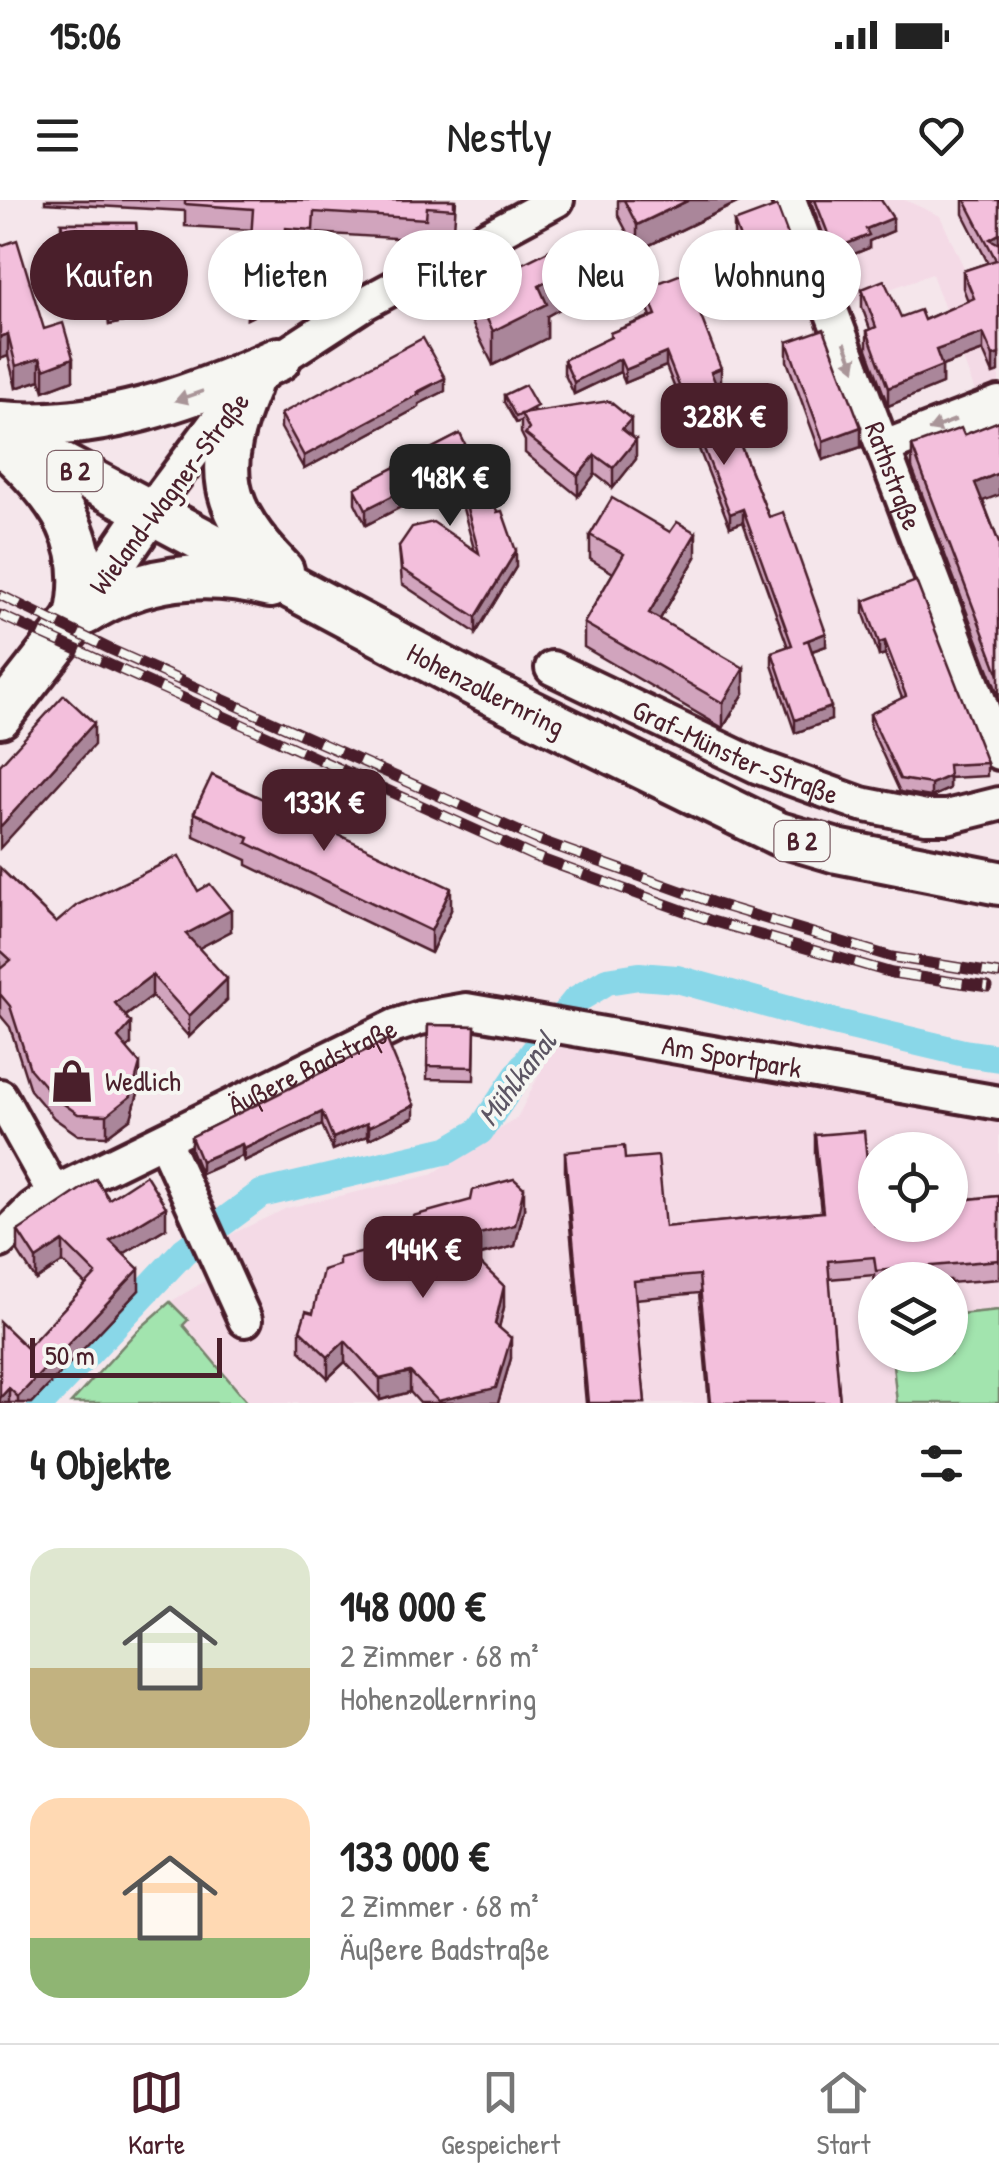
<!DOCTYPE html>
<html lang="de">
<head>
<meta charset="utf-8">
<style>
  body { margin:0; font-family:"Patrick Hand",sans-serif; background:#f6f6f6; color:#222; height:100vh; display:flex; flex-direction:column; font-size:38px; white-space:nowrap }
  * { box-sizing:border-box; margin:0 }
  p { font-size:32px; color:#767676 }
  .icon { flex:none; width:55px; height:55px; fill:none; stroke:currentColor; stroke-width:2; stroke-linecap:round; stroke-linejoin:round }
  .map { position:relative; height:1203px; overflow:hidden }
  .sheet { display:flex; flex-direction:column; background:#fff; flex:1 }
  .sheet>* { flex:none }
  .top-card { position:absolute; left:30px; top:30px; width:940px; height:90px; display:flex; gap:20px }
  .controls { position:absolute; left:858px; top:932px; display:grid; gap:20px }
  .controls a { display:grid; place-items:center; width:110px; height:110px; border-radius:50%; background:#fff; box-shadow:0 2px 8px #0004; font-size:50px }
  .scale { position:absolute; left:30px; bottom:25px; width:192px; box-sizing:border-box; padding-left:10px; border:5px solid #4a1f2b; border-top:0; font-size:28px; line-height:35px; white-space:nowrap; color:#4a1f2b; -webkit-text-stroke:8px #f6f6f2; paint-order:stroke }
  .price { position:absolute; translate:-50% -85px; padding:0 22px; border-radius:20px; background:#4a1f2b; color:#fff; font-size:32px; line-height:65px; filter:drop-shadow(0 2px 5px #0008) }
  .price::after { content:''; position:absolute; left:50%; top:60px; width:30px; height:22px; margin-left:-15px; background:inherit; clip-path:polygon(0 0,100% 0,50% 100%) }
  .price.current { background:#222; color:#fff }
  ul { padding:0; list-style:none }
  li { display:flex; align-items:center; gap:30px; height:250px; padding:0 30px }
  li span { display:grid; place-items:center; flex:none; width:280px; height:200px; border-radius:30px; color:#555 }
  li>.icon { margin-inline-start:auto }
  span .icon { width:120px; height:120px; fill:#fffc; stroke-width:1 }
  li b { font-size:42px }
  h2 { display:flex; justify-content:space-between; align-items:center; height:120px; padding:0 30px; font-size:42px }
  .chip { padding:0 35px; border-radius:45px; background:#fff; box-shadow:0 2px 8px #0004; font-size:35px; line-height:90px }
  .chip.current { background:#4a1f2b; color:#fff }
  .status { display:flex; justify-content:space-between; align-items:center; height:70px; padding:0 50px; background:#fff; direction:ltr }
  .status svg { height:28px; fill:currentColor }
  header { display:flex; justify-content:space-between; align-items:center; height:130px; padding:0 30px; background:#fff; font-size:45px; font-weight:600 }
  .dock { display:flex; justify-content:space-around; align-items:center; height:140px; border-top:2px solid #e0e0e0; background:#fff; font-size:28px; color:#767676 }
  .dock a { display:grid; justify-items:center; gap:5px }
  .dock .current { color:#4a1f2b }
  .map>svg:first-child { display:block }
  .built { fill:#f4dae6; fill-rule:evenodd }
  .green { fill:#a2e4ae; stroke:#76826c; stroke-width:2.5 }
  .lines { fill:none; stroke-linecap:round; stroke-linejoin:round }
  .canal { stroke:#89d7e8; stroke-width:28 }
  .minor-casing { stroke:#4a1f2b; stroke-width:40 }
  .major-casing { stroke:#4a1f2b; stroke-width:50 }
  .minor { stroke:#f6f6f2; stroke-width:32 }
  .major { stroke:#f6f6f2; stroke-width:42 }
  .rail-casing { stroke:#4a1f2b; stroke-width:11 }
  .rail { stroke:#f6f6f2; stroke-width:8; stroke-dasharray:22; stroke-linecap:butt }
  .wall { fill:#d1a4bd; stroke:#4a1f2b; stroke-width:2.5 }
  .shaded-wall { fill:#aa869a; stroke:#4a1f2b; stroke-width:2.5 }
  .building { fill:#f3bfdc; stroke:#4a1f2b; stroke-width:2.5 }
  .oneway { fill:#a99598 }
  .labels { text-anchor:middle; stroke-width:8; stroke-linejoin:round; paint-order:stroke }
  .shield { fill:#f6f6f2; stroke:#7e6067; stroke-width:2.5 }
  .shield-label { font-size:25px; font-weight:bold; fill:#4a1f2b }
  .street-label { font-size:28px; fill:#4a1f2b; stroke:#f6f6f2 }
  .poi-label { font-size:28px; fill:#4a1f2b; stroke:#f6f6f2; text-anchor:start }
  .water-label { font-size:30px; font-style:italic; fill:#5d5664; stroke:#f6f6f2 }
</style>
</head>
<body>
<div class="status"><b>15:06</b><svg viewBox="0 0 49 12"><path d="M0 12V9h3v3zM5 12V6h3v6zM10 12V3h3v9zM15 12V0h3v12zM26 1h20v11H26zM47 4h2v5h-2z"/></svg></div>
<header><svg class="icon" aria-label="menu" viewBox="0 0 24 24"><path d="M4 6h16M4 12h16M4 18h16"/></svg>Nestly<svg class="icon" aria-label="heart" viewBox="0 0 24 24"><path d="M12 20l-8-8c-3-5 5-10 8-4 3-6 11-1 8 4z"/></svg></header>
<div class="map">
<svg width="999" height="1203" viewBox="0 0 999 1203">
  <rect width="100%" height="100%" fill="#f5e6eb"/>
  <filter id="ink" filterUnits="userSpaceOnUse"><feTurbulence type="fractalNoise" baseFrequency=".01" numOctaves="2"/><feDisplacementMap in="SourceGraphic" scale="20" xChannelSelector="R" yChannelSelector="G"/><feConvolveMatrix kernelMatrix="1 2 1 2 8 2 1 2 1" color-interpolation-filters="sRGB"/></filter>
  <g filter="url(#ink)">
    <!-- built -->
    <g class="built">
      <path d="M805,0H905L940,16L965,70L999,60V189L977,197L932,74L845,105Z"/>
      <path d="M612,817L882,867L999,879V1203H248L183,1124L187,1120L170,1102L207,1080L198,1050L287,1008L431,975L517,918L552,849ZM875,950H950V1025H875ZM875,1080H950V1155H875Z"/>
    </g>
    <!-- green -->
    <g class="green">
      <path d="M170,1102L188,1120L183,1125L248,1203H71L136,1132Z"/>
      <path d="M999,1110V1203H897L892,1155H950V1115Z"/>
    </g>
    <g class="lines">
      <!-- canal -->
      <path class="canal" d="M41,1203L184,1051L261,994L448,950L480,931L533,853L576,800L607,781L639,776L677,779L833,822L964,853L999,858"/>
      <!-- minor casing -->
      <g class="minor-casing">
        <g id="minor">
          <path id="s1" d="M789,0L999,553"/>
          <path d="M885,247L999,203"/>
          <path d="M150,311L214,225L248,187L279,159L365,103L557,0"/>
          <path id="s2" d="M552,468L759,567L861,604L926,617H947L999,604"/>
          <path d="M0,896L54,993"/>
          <path d="M164,941L245,1120"/>
          <path id="s3" d="M0,1041L33,1008L54,993L395,826L420,818L466,810L999,903"/>
        </g>
      </g>
      <!-- major casing -->
      <g class="major-casing">
        <g id="major">
          <path d="M248,187C214,269 219,307 282,371"/>
          <path d="M0,223C99,232 190,198 279,159"/>
          <path id="s4" d="M0,232L483,489L779,634L837,651L999,683"/>
          <path d="M8,249C60,297 94,343 77,417"/>
          <path d="M85,413C143,376 204,369 270,386"/>
          <path d="M0,516L76,419L150,311"/>
        </g>
      </g>
      <!-- minor -->
      <use href="#minor" class="minor"/>
      <!-- major -->
      <use href="#major" class="major"/>
      <!-- rail casing -->
      <g class="rail-casing">
        <g id="rail">
          <path d="M0,395L112,450L536,639L717,704L892,757L999,774"/>
          <path d="M0,415L533,656L712,721L892,773L988,787"/>
        </g>
      </g>
      <!-- rail -->
      <use href="#rail" class="rail"/>
    </g>
    <!-- wall -->
    <g class="wall">
      <path d="M45,0H456L454,30L427,29L426,40L314,33L313,52L286,50L282,102L247,119L252,30L185,26V11L45,3Z"/>
      <path d="M618,0H743L637,51L618,15Z"/>
      <path d="M810,0H881L893,31L869,41V48L834,62Z"/>
      <path d="M963,0H999L993,174L983,151L942,166V184L888,206L867,149V131L870,129L862,107V89L901,117L924,120L968,101L963,88V71L988,63L963,14Z"/>
      <path d="M734,22L803,94L759,110L734,41Z"/>
      <path d="M61,23H136L142,118L109,125L103,74L71,73L61,41Z"/>
      <path d="M0,46L44,129L73,180L44,191L40,180L16,188L8,156L0,159Z"/>
      <path d="M645,88L721,181L716,183L769,317L826,446L812,451L831,520L795,533L772,465V452L788,447L743,322L730,327L666,166L625,183L620,172L574,194L564,173V160L610,138V133L651,116L645,101Z"/>
      <path d="M472,89L587,94L547,116V138L493,165L472,123Z"/>
      <path d="M787,142L861,247L823,260L787,161Z"/>
      <path d="M445,191L419,204V207L304,269L281,228V214Z"/>
      <path d="M504,195L537,212L631,236L636,259L613,288L595,274L578,296L525,253V241L521,233V221L516,223L504,202Z"/>
      <path d="M460,234L497,312L516,367L476,433L402,384L399,346L474,349L455,279L366,325L355,303V288Z"/>
      <path d="M964,235L983,301L999,343V497L912,268V246Z"/>
      <path d="M590,335L696,357L660,419L744,493L723,528L584,447V423L613,373L590,359Z"/>
      <path d="M864,401L987,563V576L949,578V589L931,597L900,592L870,527V514L902,498L885,454L879,456L864,414Z"/>
      <path d="M194,613L451,710L431,753L247,665V660L194,636Z"/>
      <path d="M0,668L56,723L198,691L231,731L199,748L227,800L189,837L152,796L126,816L131,844L127,849L140,886L131,918L107,936L78,935L54,918L30,890L10,827L0,815Z"/>
      <path d="M428,825L475,826L474,880L427,879Z"/>
      <path d="M387,840L414,917L369,939L367,936L333,950L322,925L244,961L242,956L201,974L191,950V937Z"/>
      <path d="M815,935L872,1008L999,996V1079L950,1083V1080H875V1084L874,1075L829,1079L840,1203H709L699,1093L635,1099L645,1203H586L565,971V952L625,959L665,1027L821,1012L815,954Z"/>
      <path d="M109,999L166,1028L123,1054L139,1090L32,1203H0L27,1148L86,1085L63,1062L36,1080L18,1052V1031Z"/>
      <path d="M524,1009L515,1046L474,1057L504,1107L499,1127L511,1158L498,1203H420L410,1192L380,1200L345,1162L328,1178L300,1151V1130L313,1113L339,1065L407,1042Z"/>
    </g>
    <!-- shaded-wall -->
    <g class="shaded-wall">
      <path d="M689,0H743L637,51V25Z"/>
      <path d="M893,18V31L869,41V48L834,62V49L866,29Z"/>
      <path d="M286,28L282,102L247,119V97Z"/>
      <path d="M999,34V52L990,39Z"/>
      <path d="M587,59V94L547,116V138L493,165V131L539,86Z"/>
      <path d="M803,75V94L759,110V91Z"/>
      <path d="M142,100V118L109,125V107Z"/>
      <path d="M983,133V151L936,168V150Z"/>
      <path d="M8,134V156L0,159V137Z"/>
      <path d="M666,153V166L625,183V170Z"/>
      <path d="M999,154V172L993,174V156Z"/>
      <path d="M40,158V180L16,188V166Z"/>
      <path d="M73,158V180L44,191V169Z"/>
      <path d="M620,159V172L574,194V182Z"/>
      <path d="M942,166V184L888,206V188Z"/>
      <path d="M721,168V181L711,185V172Z"/>
      <path d="M445,178V191L419,204V207L304,269V256Z"/>
      <path d="M631,219V238L622,229Z"/>
      <path d="M861,227V247L823,260V241Z"/>
      <path d="M636,240V259L613,288V268Z"/>
      <path d="M595,255V274L578,296V276Z"/>
      <path d="M455,264V279L366,325V309Z"/>
      <path d="M999,273V295L975,304V283Z"/>
      <path d="M743,309V322L730,327V314Z"/>
      <path d="M696,333V357L649,438V413Z"/>
      <path d="M516,351V367L476,433V417Z"/>
      <path d="M826,433V446L803,454V442Z"/>
      <path d="M885,441V454L879,456V443Z"/>
      <path d="M744,468V493L723,528V503Z"/>
      <path d="M831,507V520L795,533V520Z"/>
      <path d="M94,523V545L0,648V627Z"/>
      <path d="M949,576V589L931,597V584Z"/>
      <path d="M451,688V710L431,753V731Z"/>
      <path d="M231,710V731L186,755V734Z"/>
      <path d="M152,775V796L115,824V803Z"/>
      <path d="M227,779V800L189,837V816Z"/>
      <path d="M131,823V844L118,860V838Z"/>
      <path d="M140,864V886L131,918L107,936V915Z"/>
      <path d="M414,905V917L369,939V927Z"/>
      <path d="M322,912V925L244,961V949Z"/>
      <path d="M367,923V936L333,950V938Z"/>
      <path d="M242,944V956L201,974V961Z"/>
      <path d="M524,988V1009L515,1046L456,1061V1040Z"/>
      <path d="M166,1007V1028L110,1062V1041Z"/>
      <path d="M63,1041V1062L36,1080V1059Z"/>
      <path d="M139,1069V1090L32,1203H18V1197Z"/>
      <path d="M504,1086V1107L495,1145V1124Z"/>
      <path d="M511,1138V1158L498,1203H438Z"/>
      <path d="M345,1141V1162L328,1178V1157Z"/>
      <path d="M410,1172V1192L380,1200V1179Z"/>
      <path d="M9,1188V1203H0V1198Z"/>
    </g>
    <!-- building -->
    <g class="building">
      <path d="M185,0H454V9L427,7L426,19L314,12L313,30L286,28L282,80L247,97L253,9L185,4Z"/>
      <path d="M624,0H689L637,25Z"/>
      <path d="M815,0H881L893,18L866,29L869,35L834,49Z"/>
      <path d="M965,0H999V34L990,39L999,44V154L993,156L983,133L936,150L942,166L888,188L867,131L876,127L862,89L884,80L901,117L920,110L924,120L974,98L963,71L996,60Z"/>
      <path d="M777,6L803,75L759,91L734,22Z"/>
      <path d="M61,23H136L142,100L109,107L103,55H71Z"/>
      <path d="M576,37L587,59L539,86L547,104L493,131L472,89Z"/>
      <path d="M17,40L44,129L63,123L73,158L44,169L40,158L16,166L8,134L0,137V46Z"/>
      <path d="M684,73L721,168L711,172L769,317L783,312L826,433L803,442L808,440L831,507L795,520L772,452L792,445L743,309L730,314L666,153L625,170L620,159L574,182L564,160L611,137L610,133L656,115L645,88Z"/>
      <path d="M824,129L861,227L823,241L787,142Z"/>
      <path d="M423,138L445,178L417,192L419,194L304,256L281,214Z"/>
      <path d="M525,185L537,206L516,217L504,195Z"/>
      <path d="M609,201L631,219L622,229L636,240L613,268L595,255L578,276L525,234L529,229L521,214Z"/>
      <path d="M999,221V273L975,283L999,343V475L912,246L961,228L964,235Z"/>
      <path d="M460,234L483,280L487,279L497,312L502,311L516,351L476,417L402,369L399,346L412,327L433,322L479,353L455,264L366,309L355,288Z"/>
      <path d="M612,298L670,332L677,322L696,333L649,413L744,468L723,503L584,423L624,354L590,335Z"/>
      <path d="M916,381L987,563L948,565L949,576L931,584L900,579L870,514L906,496L885,441L879,443L864,401Z"/>
      <path d="M64,495L94,523L0,627V565Z"/>
      <path d="M212,575L451,688L431,731L247,643L249,638L194,613Z"/>
      <path d="M179,656L198,691L210,684L231,710L186,734L227,779L189,816L152,775L115,803L131,823L118,838L140,864L131,896L107,915L78,914L54,897L30,869L10,806L0,794V769L11,760L0,750V668L56,723L77,705Z"/>
      <path d="M428,825L475,826L474,867L427,866Z"/>
      <path d="M387,840L414,905L369,927L367,923L333,938L322,912L244,949L242,944L201,961L191,937Z"/>
      <path d="M864,931L872,1008H875V1025H950V1001L999,996V1060L876,1071L874,1057L828,1061L840,1203H711L699,1075L634,1081L645,1203H588L565,952L624,946L625,959L658,956L665,1027L823,1012L815,935Z"/>
      <path d="M146,975L166,1007L110,1041L139,1069L18,1197L9,1188L0,1198V1122L27,1148L96,1074L63,1041L36,1059L18,1031L96,979L109,999Z"/>
      <path d="M514,979L524,988L515,1025L456,1040L504,1086L495,1124L511,1138L496,1188L438,1201L410,1172L380,1179L345,1141L328,1157L300,1130L306,1111L313,1113L323,1070L339,1065V1058L407,1042L413,1016L471,1000L473,990Z"/>
    </g>
    <!-- one-way arrows -->
    <defs><path id="oneway-solid" d="M-6-.8H1V-3.2L6.5 0L1 3.2V.8H-6Z" transform="scale(2.5)"/></defs>
    <g class="oneway">
      <use href="#oneway-solid" transform="translate(850 156) rotate(69)"/>
      <use href="#oneway-solid" transform="translate(189 196) rotate(161)"/>
      <use href="#oneway-solid" transform="translate(942 225) rotate(159)"/>
    </g>
  </g>
  <!-- icons -->
  <defs>
    <g id="shop-bare" transform="scale(3.45)"><path d="M-5-2.5h2.3a2.7 3.5 0 0 1 5.4 0H5L5.5 6h-11ZM-1.5-2.5h3a1.5 2.3 0 0 0-3 0Z" fill="#4a1f2b" stroke="#f6f6f2" stroke-width="2.5" paint-order="stroke"/></g>
  </defs>
  <g fill-rule="evenodd">
    <use href="#shop-bare" x="72" y="881"/>
  </g>
  <g class="labels">
    <!-- shield labels -->
    <g class="shield">
      <rect x="47.5" y="251" width="55" height="40" rx="8"/>
      <rect x="774.5" y="621" width="55" height="40" rx="8"/>
    </g>
    <g class="shield-label">
      <text x="75" y="280">B 2</text>
      <text x="802" y="650">B 2</text>
    </g>
    <!-- street labels -->
    <g class="street-label">
      <text dy="10" stroke="none"><textPath href="#s1" startOffset="295">Rathstraße</textPath></text>
      <text transform="translate(169 293) rotate(-53)" y="10">Wieland-Wagner-Straße</text>
      <text dy="10" stroke="none"><textPath href="#s4" startOffset="550">Hohenzollernring</textPath></text>
      <text dy="10" stroke="none"><textPath href="#s2" startOffset="202">Graf-Münster-Straße</textPath></text>
      <text dy="10" stroke="none"><textPath href="#s3" startOffset="795">Am Sportpark</textPath></text>
      <text dy="10" stroke="none"><textPath href="#s3" startOffset="360">Äußere Badstraße</textPath></text>
    </g>
    <!-- poi labels -->
    <g class="poi-label">
      <text x="105" y="891">Wedlich</text>
    </g>
    <!-- water labels -->
    <g class="water-label">
      <text transform="translate(517 879) rotate(-53)" y="10">Mühlkanal</text>
    </g>
  </g>
</svg>
<div class="controls">
<a><svg class="icon" aria-label="locate" viewBox="0 0 24 24"><circle cx="12" cy="12" r="6"/><path d="M12 2v4M12 18v4M2 12h4M18 12h4"/></svg></a>
<a><svg class="icon" aria-label="layers" viewBox="0 0 24 24"><path d="M12 4l9 5-9 5-9-5zM3 14l9 5 9-5"/></svg></a>
</div>
<div class="scale">50 m</div>
<b class="price" style="left:724px;top:268px">328K €</b>
<b class="price current" style="left:450px;top:329px">148K €</b>
<b class="price" style="left:324px;top:654px">133K €</b>
<b class="price" style="left:423px;top:1101px">144K €</b>
<div class="top-card">
<a class="chip current">Kaufen</a>
<a class="chip">Mieten</a>
<a class="chip">Filter</a>
<a class="chip">Neu</a>
<a class="chip">Wohnung</a>
</div>
</div>
<section class="sheet">
<h2>4 Objekte<svg class="icon" aria-label="filters" viewBox="0 0 24 24"><path d="M4 7h16M4 17h16"/><circle cx="9" cy="7" r="2"/><circle cx="15" cy="17" r="2"/></svg></h2>
<ul>
<li><span style="background:linear-gradient(#dfe7d0 60%,#c2b280 0)"><svg class="icon" aria-label="home" viewBox="0 0 24 24"><path d="M3 11l9-7 9 7M6 9v11h12V9"/></svg></span><div><b>148 000 €</b><p>2 Zimmer · 68 m²</p><p>Hohenzollernring</p></div></li>
<li><span style="background:linear-gradient(#ffd9b3 70%,#8fb573 0)"><svg class="icon" aria-label="home" viewBox="0 0 24 24"><path d="M3 11l9-7 9 7M6 9v11h12V9"/></svg></span><div><b>133 000 €</b><p>2 Zimmer · 68 m²</p><p>Äußere Badstraße</p></div></li>
</ul>
</section>
<nav class="dock">
<a class="current"><svg class="icon" aria-label="map" viewBox="0 0 24 24"><path d="M3 6l6-2 6 2 6-2v14l-6 2-6-2-6 2zM9 4v14M15 6v14"/></svg>Karte</a>
<a><svg class="icon" aria-label="saved" viewBox="0 0 24 24"><path d="M7 4h10v16l-5-4-5 4z"/></svg>Gespeichert</a>
<a><svg class="icon" aria-label="home" viewBox="0 0 24 24"><path d="M3 11l9-7 9 7M6 9v11h12V9"/></svg>Start</a>
</nav>
</body>
</html>
